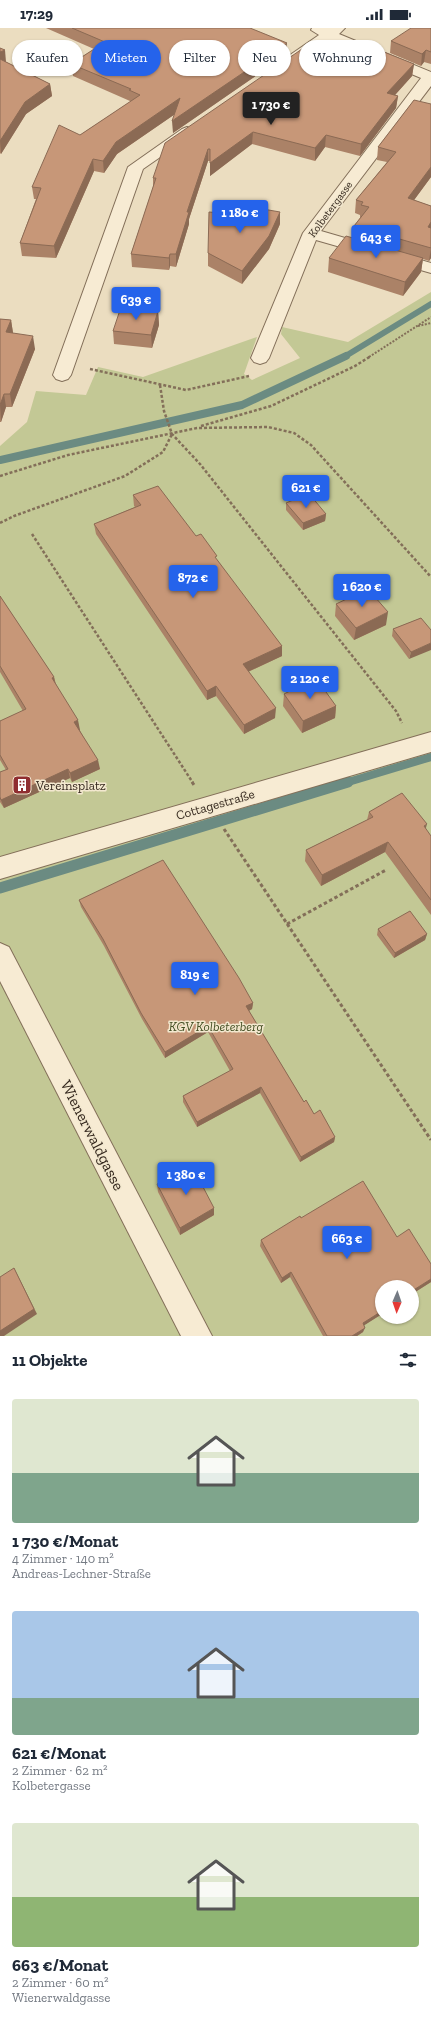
<!DOCTYPE html>
<html lang="de">
<head>
<meta charset="utf-8">
<style>
  body { margin:0; font-family:"Zilla Slab",serif; background:#f2f2f3; color:#1f2937; height:100vh; display:flex; flex-direction:column; font-size:15px; white-space:nowrap }
  * { box-sizing:border-box; margin:0 }
  p { font-size:13px; color:#747a83 }
  .icon { flex:none; width:22px; height:22px; fill:none; stroke:currentColor; stroke-width:2; stroke-linecap:round; stroke-linejoin:round }
  .map { position:relative; height:1308px; overflow:hidden }
  .details { display:flex; flex-direction:column; background:#fff; flex:1 }
  .details>* { flex:none }
  .guide { position:absolute; left:12px; top:12px; width:407px; height:36px; display:flex; gap:8px }
  .needle { width:26px; rotate:182deg }
  .tools { position:absolute; left:375px; top:1252px; display:grid; gap:8px }
  .tools a { display:grid; place-items:center; width:44px; height:44px; border-radius:50%; background:#fff; box-shadow:0 1px 3px #0004; font-size:20px }
  .price { position:absolute; translate:-50% -34px; padding:0 9px; border-radius:4px; background:#2563eb; color:#fff; font-size:13px; line-height:26px; filter:drop-shadow(0 1px 2px #0008) }
  .price::after { content:''; position:absolute; left:50%; top:24px; width:12px; height:9px; margin-left:-6px; background:inherit; clip-path:polygon(0 0,100% 0,50% 100%) }
  .price.active { background:#222; color:#fff }
  ul { padding:0; list-style:none }
  li { display:grid; align-content:center; gap:8px; height:212px; padding:0 12px }
  li span { display:grid; place-items:center; height:124px; border-radius:4px; color:#555 }
  li>.icon { margin-inline-start:auto }
  span .icon { width:72px; height:72px; fill:#fffc; stroke-width:1 }
  li b { font-size:17px }
  h2 { display:flex; justify-content:space-between; align-items:center; height:48px; padding:0 12px; font-size:17px }
  .pill { padding:0 14px; border-radius:18px; background:#fff; box-shadow:0 1px 3px #0004; font-size:14px; line-height:36px }
  .pill.active { background:#2563eb; color:#fff }
  .status { display:flex; justify-content:space-between; align-items:center; height:28px; padding:0 20px; background:#fff; direction:ltr }
  .status svg { height:11px; fill:currentColor }
  .map>svg:first-child { display:block }
  .green { fill:#c3c895; fill-rule:evenodd }
  .lines { fill:none; stroke-linecap:round; stroke-linejoin:round }
  .stream-far2 { stroke:#6b8b82; stroke-width:6 }
  .stream-far1 { stroke:#6b8b82; stroke-width:8 }
  .stream { stroke:#6b8b82; stroke-width:11 }
  .street-casing { stroke:#836f59; stroke-width:2 }
  .path-far2 { stroke:#836f59; stroke-width:2; stroke-dasharray:2 1.5; stroke-linecap:butt }
  .path-far1 { stroke:#836f59; stroke-width:2.5; stroke-dasharray:3 2; stroke-linecap:butt }
  .path { stroke:#836f59; stroke-width:3; stroke-dasharray:3.5 2.5; stroke-linecap:butt }
  .street { fill:#f7ebd3; fill-rule:evenodd }
  .wall { fill:#ab8267 }
  .shaded-wall { fill:#8b6a54 }
  .building { fill:#c79778; stroke:#8b6a54 }
  .labels { text-anchor:middle; stroke-width:3; stroke-linejoin:round; paint-order:stroke }
  .far-street-label { font-size:11px; fill:#34271d; stroke:#f3e8cf }
  .poi-label { font-size:13px; fill:#34271d; stroke:#f3e8cf; text-anchor:start }
  .street-label { font-size:13px; fill:#34271d; stroke:#f3e8cf }
  .park-label { font-size:13px; font-style:italic; fill:#454f24; stroke:#f3e8cf }
  .near-street-label { font-size:16px; fill:#34271d; stroke:#f3e8cf }
</style>
</head>
<body>
<div class="status"><b>17:29</b><svg viewBox="0 0 49 12"><path d="M0 12V9h3v3zM5 12V6h3v6zM10 12V3h3v9zM15 12V0h3v12zM26 1h20v11H26zM47 4h2v5h-2z"/></svg></div>
<div class="map">
<svg width="431" height="1308" viewBox="0 0 431 1308">
  <rect width="100%" height="100%" fill="#ebddc0"/>
  <!-- green -->
  <path class="green" d="M431,264V1308H0V418L27,394L36,363L86,367L98,339L143,349L257,309L244,346L252,352L300,330L281,306L282,299L348,314ZM382,1259H412V1289H382Z"/>
  <g class="lines">
    <!-- stream-far2 -->
    <path class="stream-far2" d="M344,329L431,276"/>
    <!-- stream-far1 -->
    <g class="stream-far1">
      <path d="M0,432L242,377L346,328"/>
      <path d="M345,755L431,729"/>
    </g>
    <!-- stream -->
    <path class="stream" d="M0,860L348,754"/>
    <!-- street casing -->
    <g class="street-casing">
      <g id="street">
        <path d="M312,0H345L339,6L431,44V58L321,203L431,235V245L316,212L269,330L266,334L260,336L254,334L251,330L303,205L421,50L330,12L287,42H277L275,39L277,36L319,7L311,2Z"/>
        <path d="M187,99L192,101L195,104L192,107L143,141L71,347L68,351L62,353L56,351L53,347L128,139L182,101Z"/>
        <path d="M431,704V724L0,851V829Z"/>
        <path d="M0,915L9,919L212,1308H181L0,953Z"/>
      </g>
    </g>
    <!-- path-far2 -->
    <g class="path-far2">
      <path d="M418,298L431,295"/>
      <path d="M369,329L431,289"/>
    </g>
    <!-- path-far1 -->
    <g class="path-far1">
      <path d="M90,341L186,362L249,348"/>
      <path d="M160,357L164,383L172,406L200,436L396,683L402,695"/>
      <path d="M201,398L271,378L355,338L371,328"/>
      <path d="M0,448L68,427L197,400L268,399L294,405L311,417L431,549"/>
      <path d="M0,495L14,488L125,448L163,424L172,406"/>
      <path d="M32,506L193,755"/>
    </g>
    <!-- path -->
    <g class="path">
      <path d="M192,754L194,757"/>
      <path d="M224,801L431,1112"/>
      <path d="M287,896L386,842"/>
    </g>
    <!-- street -->
    <use href="#street" class="street"/>
  </g>
  <!-- wall -->
  <g class="wall">
    <path d="M46,0H250L286,27L173,105L175,86L117,126L104,145L94,143L56,230L22,228L20,215L36,171H34L32,159L80,107L130,74V73L73,48L71,36L94,21Z"/>
    <path d="M431,0V36L424,34L421,38L390,25L391,13Z"/>
    <path d="M0,20L6,34L50,56L52,68L26,86L1,126L0,125Z"/>
    <path d="M312,25L414,36L412,48L395,67L398,68L396,80L360,128L325,119L315,133L252,116L210,148V133H208L189,191V196L176,239L170,238L169,242L132,239L131,226L153,159V150Z"/>
    <path d="M414,72L431,149L414,172L431,178V230L429,233L423,231L421,244L403,268L328,244L329,230L353,210L354,198L360,190V187L355,185L356,172L387,134L377,132L378,119Z"/>
    <path d="M280,196L269,221L242,256L208,238V225Z"/>
    <path d="M158,283L159,297L152,320L114,316L113,303Z"/>
    <path d="M0,291L11,292L13,305L35,321L12,379H6L1,394H0Z"/>
    <path d="M133,467L196,508L217,533L282,618V628L248,644L275,690L244,706L216,668L207,672L96,506L94,496L135,479L134,478Z"/>
    <path d="M286,475L326,486L325,493L303,502L286,482Z"/>
    <path d="M0,568L54,649L56,656L100,741L72,754L70,750L4,780L0,774V744L6,742L0,732V693L23,683L0,644Z"/>
    <path d="M336,576L386,597L354,612L335,588Z"/>
    <path d="M421,590L409,631L392,608L393,601Z"/>
    <path d="M284,666L336,678L335,690L302,705L283,678Z"/>
    <path d="M369,784L426,802L431,808V887L385,824L321,858L305,833L306,822L367,792Z"/>
    <path d="M79,872L253,975L252,981L249,983L304,1074L314,1086L335,1109L334,1114L300,1134L260,1065L197,1099L183,1074V1068L230,1043L208,1004L165,1030L142,991L104,918L81,879Z"/>
    <path d="M378,901L427,906L425,912L394,930L377,907Z"/>
    <path d="M157,1156L214,1187L180,1207L158,1164Z"/>
    <path d="M301,1190L397,1209L431,1254L412,1266V1259H382V1286L364,1297L363,1304L357,1308H323L290,1249L281,1255L260,1218L261,1212Z"/>
  </g>
  <!-- shaded-wall -->
  <g class="shaded-wall">
    <path d="M287,15L286,27L173,105L172,93Z"/>
    <path d="M5,22L6,34L0,38V24Z"/>
    <path d="M426,22L424,34L421,38L422,26Z"/>
    <path d="M414,36L412,48L386,77L387,65Z"/>
    <path d="M50,56L52,68L26,86L1,126L0,113L25,74Z"/>
    <path d="M398,68L396,80L360,128L361,116Z"/>
    <path d="M180,70L181,82L117,126L104,145L103,133L116,114Z"/>
    <path d="M253,104L252,116L210,148V135Z"/>
    <path d="M326,107L325,119L315,133V120Z"/>
    <path d="M208,121V133L189,191V196L176,239V226L187,184Z"/>
    <path d="M93,131L94,143L56,230L54,218Z"/>
    <path d="M431,139V149L406,183L408,170Z"/>
    <path d="M280,184V196L269,221L242,256V243Z"/>
    <path d="M431,194V204L428,199Z"/>
    <path d="M431,220V230L429,233Z"/>
    <path d="M170,226V238L169,242V230Z"/>
    <path d="M423,230L421,244L403,268L405,254Z"/>
    <path d="M158,283L159,297L152,320L151,307Z"/>
    <path d="M11,292L13,305L6,304Z"/>
    <path d="M33,308L35,321L12,379L10,366Z"/>
    <path d="M4,366L6,379L1,394L0,377Z"/>
    <path d="M326,486L325,493L303,502V495Z"/>
    <path d="M388,584L386,597L354,612L356,600Z"/>
    <path d="M431,615V622L409,631L411,624Z"/>
    <path d="M282,618V628L243,646V636Z"/>
    <path d="M54,649L56,659L52,650Z"/>
    <path d="M216,658V668L207,672V663Z"/>
    <path d="M336,678L335,690L302,705L303,693Z"/>
    <path d="M276,680L275,690L244,706V697Z"/>
    <path d="M78,692L80,702L76,703L74,694Z"/>
    <path d="M98,732L100,741L72,754L70,745Z"/>
    <path d="M68,741L70,750L4,780L1,772Z"/>
    <path d="M427,796L424,807V798Z"/>
    <path d="M388,814L385,824L321,858L322,847Z"/>
    <path d="M427,906L425,912L394,930L395,925Z"/>
    <path d="M253,975L252,981L246,984V978Z"/>
    <path d="M208,998V1004L165,1030V1024Z"/>
    <path d="M261,1059L260,1065L197,1099V1094Z"/>
    <path d="M335,1109L334,1114L300,1134L301,1129Z"/>
    <path d="M214,1180V1187L180,1207V1200Z"/>
    <path d="M14,1240L37,1286L4,1308H0V1303Z"/>
    <path d="M291,1244L290,1249L281,1255L282,1250Z"/>
    <path d="M431,1251V1254L412,1266V1263Z"/>
    <path d="M382,1283V1286L360,1300L363,1295Z"/>
    <path d="M365,1300L363,1304L357,1308H352Z"/>
  </g>
  <!-- building -->
  <g class="building">
    <path d="M72,0H250L287,15L172,93L180,70L116,114L103,133L93,131L54,218L20,215L41,160L32,159L59,97L80,107L140,67L129,62L131,61L71,36L105,14Z"/>
    <path d="M411,0H431V24L426,22L422,26L391,13Z"/>
    <path d="M328,14L366,31L379,22L414,36L387,65L398,68L361,116L326,107L315,120L253,104L210,135V121H208L187,184H189L176,226H170L169,230L131,226L156,150H153L165,115L302,21L312,25Z"/>
    <path d="M0,20L5,22L0,24Z"/>
    <path d="M0,31L50,56L25,74L0,113Z"/>
    <path d="M414,72L431,76V139L408,170L431,178V194L428,199L431,200V220L354,198L369,179L361,177L363,174L356,172L396,124L378,119Z"/>
    <path d="M240,177L280,184L269,208L242,243L208,225L209,184L236,186Z"/>
    <path d="M346,208L423,230L405,254L329,230Z"/>
    <path d="M121,279L158,283L151,307L113,303Z"/>
    <path d="M0,291L11,292L6,304L33,308L10,366H4L0,377Z"/>
    <path d="M158,458L196,508L201,506L217,528L215,529L282,618L243,636L276,680L244,697L216,658L207,663L94,496L141,477L133,467Z"/>
    <path d="M303,468H311L326,486L303,495L286,475Z"/>
    <path d="M368,561L388,584L356,600L336,576Z"/>
    <path d="M0,568L54,649L52,650L78,692L74,694L98,732L70,745L68,741L1,772L0,769V744L8,741L0,727V693L26,681L0,638Z"/>
    <path d="M421,590L431,602V615L411,624L393,601Z"/>
    <path d="M316,650L336,678L303,693L284,666Z"/>
    <path d="M402,765L427,796L424,798L431,808V872L388,814L322,847L306,822L373,789L369,784Z"/>
    <path d="M163,832L239,950L253,975L246,978L304,1074L306,1072L314,1086L320,1082L335,1109L301,1129L261,1059L197,1094L183,1068L233,1041L208,998L165,1024L141,985L103,911L79,872Z"/>
    <path d="M410,883L427,906L395,925L378,901Z"/>
    <path d="M191,1136L214,1180L180,1200L157,1156Z"/>
    <path d="M363,1153L397,1209L409,1201L431,1236V1251L412,1263V1259H382V1283L363,1295L365,1300L352,1308H327L291,1244L282,1250L261,1212L300,1188L301,1190Z"/>
    <path d="M14,1240L34,1281L0,1303V1249Z"/>
  </g>
  <!-- icons -->
  <defs>
    <g id="building-square" transform="scale(1)"><rect x="-9" y="-9" width="18" height="18" rx="4" fill="#8f2d30" stroke="#f3e8cf"/><path d="M-4-6H4V6H1V3H-1V6H-4ZM-2.5-4.3h1.7v1.8h-1.7ZM.8-4.3h1.7v1.8H.8ZM-2.5-1h1.7V.8h-1.7ZM.8-1h1.7V.8H.8Z" fill="#fff"/></g>
  </defs>
  <g fill-rule="evenodd">
    <use href="#building-square" x="22" y="757"/>
  </g>
  <g class="labels">
    <!-- far-street labels -->
    <g class="far-street-label">
      <text transform="translate(330 181) rotate(-54)" y="4">Kolbetergasse</text>
    </g>
    <!-- poi labels -->
    <g class="poi-label">
      <text x="36" y="762">Vereinsplatz</text>
    </g>
    <!-- street labels -->
    <g class="street-label">
      <text transform="translate(215 776) rotate(-16)" y="5">Cottagestraße</text>
    </g>
    <!-- park labels -->
    <g class="park-label">
      <text x="216" y="1003">KGV Kolbeterberg</text>
    </g>
    <!-- near-street labels -->
    <g class="near-street-label">
      <text transform="translate(93 1107) rotate(63)" y="6">Wienerwaldgasse</text>
    </g>
  </g>
</svg>
<div class="tools">
<a><svg class="needle" viewBox="-14 -14 28 28"><path d="M0-13l5 13h-10z" fill="#e53935"/><path d="M0 13l5-13h-10z" fill="#747a83"/></svg></a>
</div>
<b class="price active" style="left:271px;top:98px">1 730 €</b>
<b class="price" style="left:240px;top:206px">1 180 €</b>
<b class="price" style="left:376px;top:231px">643 €</b>
<b class="price" style="left:136px;top:293px">639 €</b>
<b class="price" style="left:306px;top:481px">621 €</b>
<b class="price" style="left:193px;top:571px">872 €</b>
<b class="price" style="left:362px;top:580px">1 620 €</b>
<b class="price" style="left:310px;top:672px">2 120 €</b>
<b class="price" style="left:195px;top:968px">819 €</b>
<b class="price" style="left:186px;top:1168px">1 380 €</b>
<b class="price" style="left:347px;top:1232px">663 €</b>
<div class="guide">
<a class="pill">Kaufen</a>
<a class="pill active">Mieten</a>
<a class="pill">Filter</a>
<a class="pill">Neu</a>
<a class="pill">Wohnung</a>
</div>
</div>
<section class="details">
<h2>11 Objekte<svg class="icon" aria-label="filters" viewBox="0 0 24 24"><path d="M4 7h16M4 17h16"/><circle cx="9" cy="7" r="2"/><circle cx="15" cy="17" r="2"/></svg></h2>
<ul>
<li><span style="background:linear-gradient(#dfe7d0 60%,#7fa58c 0)"><svg class="icon" aria-label="home" viewBox="0 0 24 24"><path d="M3 11l9-7 9 7M6 9v11h12V9"/></svg></span><div><b>1 730 €/Monat</b><p>4 Zimmer · 140 m²</p><p>Andreas-Lechner-Straße</p></div></li>
<li><span style="background:linear-gradient(#a9c7e8 70%,#7fa58c 0)"><svg class="icon" aria-label="home" viewBox="0 0 24 24"><path d="M3 11l9-7 9 7M6 9v11h12V9"/></svg></span><div><b>621 €/Monat</b><p>2 Zimmer · 62 m²</p><p>Kolbetergasse</p></div></li>
<li><span style="background:linear-gradient(#dfe7d0 60%,#8fb573 0)"><svg class="icon" aria-label="home" viewBox="0 0 24 24"><path d="M3 11l9-7 9 7M6 9v11h12V9"/></svg></span><div><b>663 €/Monat</b><p>2 Zimmer · 60 m²</p><p>Wienerwaldgasse</p></div></li>
</ul>
</section>
</body>
</html>
